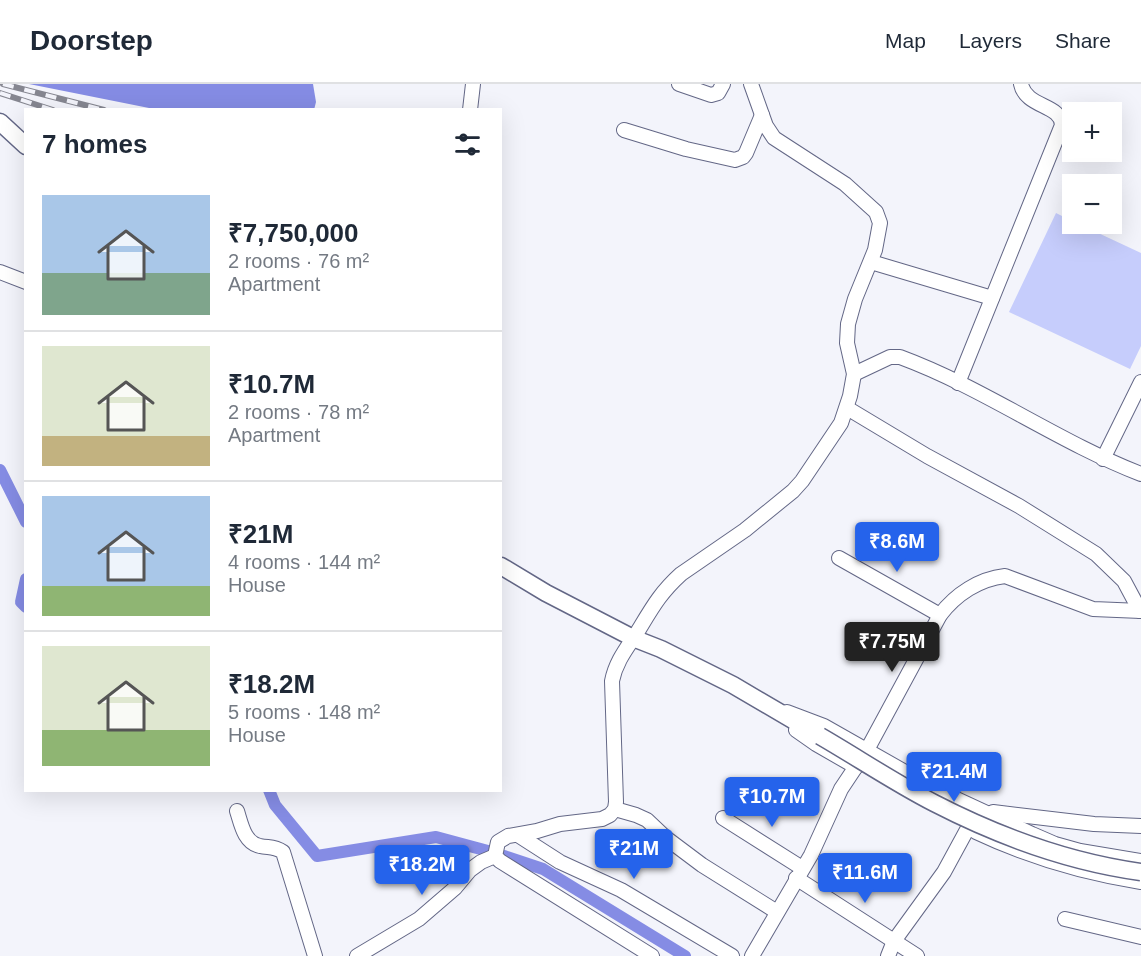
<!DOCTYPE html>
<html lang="en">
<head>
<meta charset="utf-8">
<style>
  body { margin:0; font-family:Arial,sans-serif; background:#f6f6f7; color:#1f2937; height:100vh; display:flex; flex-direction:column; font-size:22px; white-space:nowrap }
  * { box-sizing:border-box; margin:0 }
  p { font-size:20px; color:#747a83 }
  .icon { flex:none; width:33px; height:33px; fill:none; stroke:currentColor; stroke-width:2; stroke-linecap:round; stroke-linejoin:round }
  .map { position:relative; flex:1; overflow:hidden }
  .sheet { position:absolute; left:24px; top:24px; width:478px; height:684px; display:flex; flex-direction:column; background:#fff; border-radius:0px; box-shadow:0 6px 24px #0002 }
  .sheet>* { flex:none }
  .tools { position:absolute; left:1062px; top:18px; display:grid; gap:12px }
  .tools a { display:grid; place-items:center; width:60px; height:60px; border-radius:0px; background:#fff; box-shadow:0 6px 24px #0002; font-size:30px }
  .price { position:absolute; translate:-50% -51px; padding:0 14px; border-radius:6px; background:#2563eb; color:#fff; font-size:20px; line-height:39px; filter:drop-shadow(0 2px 3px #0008) }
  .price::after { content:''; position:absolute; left:50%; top:36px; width:18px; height:14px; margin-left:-9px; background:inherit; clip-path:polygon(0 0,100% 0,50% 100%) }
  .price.on { background:#222; color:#fff }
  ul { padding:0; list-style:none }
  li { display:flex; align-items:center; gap:18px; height:150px; padding:0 18px }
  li+li { border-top:2px solid #e0e1e3 }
  li span { display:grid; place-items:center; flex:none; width:168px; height:120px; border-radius:0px; color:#555 }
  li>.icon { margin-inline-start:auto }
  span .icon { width:72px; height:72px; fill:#fffc; stroke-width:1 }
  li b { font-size:26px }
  h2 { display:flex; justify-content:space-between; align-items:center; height:72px; padding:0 18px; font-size:26px }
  header { display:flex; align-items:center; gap:36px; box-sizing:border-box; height:84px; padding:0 30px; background:#fff; border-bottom:2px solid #e0e1e3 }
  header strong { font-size:28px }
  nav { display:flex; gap:33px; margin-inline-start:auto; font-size:21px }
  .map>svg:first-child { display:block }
  .green { fill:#c6cdfc }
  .water { fill:#858ce4 }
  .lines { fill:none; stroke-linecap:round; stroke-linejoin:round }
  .canal { stroke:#858ce4; stroke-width:12 }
  .minor-casing { stroke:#636786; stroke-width:16 }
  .major-casing { stroke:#636786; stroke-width:19 }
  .minor { stroke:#fff; stroke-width:14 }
  .major { stroke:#fff; stroke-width:16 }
  .rail-casing { stroke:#868791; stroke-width:6 }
  .rail { stroke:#f3f4fb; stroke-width:4; stroke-dasharray:11; stroke-linecap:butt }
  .major-bridge-casing { stroke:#636786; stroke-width:19; stroke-linecap:butt }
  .major-bridge { stroke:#fff; stroke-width:16 }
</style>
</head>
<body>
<header>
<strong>Doorstep</strong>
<nav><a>Map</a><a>Layers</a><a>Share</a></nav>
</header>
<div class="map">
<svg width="1141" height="872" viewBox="0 0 1141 872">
  <rect width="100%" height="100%" fill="#f3f4fb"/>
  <!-- green -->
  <path class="green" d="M1056,129L1072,137V140H1079L1141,169V262L1130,285L1009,228Z"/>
  <!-- water -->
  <path class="water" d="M29,0H313L316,18L314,26L154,25Z"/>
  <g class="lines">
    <!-- canal -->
    <g class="canal">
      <path d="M0,386L26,438"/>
      <path d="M26,495L21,518L26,523"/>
      <path d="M269,706L275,721L317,772L436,753L488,767"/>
      <path d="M504,772L543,785L685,872"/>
    </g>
    <!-- minor casing -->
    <g class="minor-casing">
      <g id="minor">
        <path d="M679,0L711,11L718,9L723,0"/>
        <path d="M470,26L473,0"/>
        <path d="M624,46L686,65L735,76L743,73L746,69L762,31"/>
        <path d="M871,178L992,214"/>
        <path d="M0,188L26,198"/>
        <path d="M854,290L890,273H900C984,304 1058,358 1141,390"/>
        <path d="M958,299L1062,41C1061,20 1026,24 1021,0"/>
        <path d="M847,324L927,372L1019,422L1096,470L1124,497L1140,527"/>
        <path d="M1103,375L1141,298"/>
        <path d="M839,474L940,531"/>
        <path d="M787,628L824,642L935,705L1032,750L1055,760L1080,767L1141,777"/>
        <path d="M796,646L816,660L856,683"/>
        <path d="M615,725L636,731L647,736L666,754L702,781L777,828"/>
        <path d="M237,727C241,739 244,759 260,762C269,764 274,762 283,768L315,872"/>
        <path d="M993,728L1094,740L1141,742"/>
        <path d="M723,734L802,784"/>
        <path d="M976,748C1029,773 1083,789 1141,798"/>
        <path d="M518,751L560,778L621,806L732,872"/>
        <path d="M796,794L917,872"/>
        <path d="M1065,835L1141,853"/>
        <path d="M357,872L419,835L455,804L470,786L481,778L495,772"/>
        <path d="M652,872L500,777L495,772L498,758L508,752L537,747L560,740L602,735L610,731L615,725L616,718L612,597C616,577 627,564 638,547C652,524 660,509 681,490L745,446L793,407L802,397L841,339L850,312L854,290L847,259L848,240L855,215L875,166L880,139L876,128L845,100L774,54L766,42L751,0"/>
        <path d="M752,872L811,771L841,705L867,666L940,531C956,510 979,495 1005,492L1093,525L1141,527"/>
        <path d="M888,872L894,857L944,788L975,731"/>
      </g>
    </g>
    <!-- major casing -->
    <g class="major-casing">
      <g id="major">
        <path d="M0,38L26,62"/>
        <path d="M501,482L546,509L633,554L661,565L733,601L820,652"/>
      </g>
    </g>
    <!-- minor -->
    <use href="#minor" class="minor"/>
    <!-- major -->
    <use href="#major" class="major"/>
    <!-- rail casing -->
    <g class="rail-casing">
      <g id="rail">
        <path d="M3,0L104,26"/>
        <path d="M0,9L53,26"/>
      </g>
    </g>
    <!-- rail -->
    <use href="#rail" class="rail"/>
    <!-- major-bridge casing -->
    <g class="major-bridge-casing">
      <path id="major-bridge" d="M820,652C858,674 895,699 934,719C1000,753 1068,778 1141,788"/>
    </g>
    <!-- major-bridge -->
    <use href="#major-bridge" class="major-bridge"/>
  </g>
</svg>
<div class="tools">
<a>+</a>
<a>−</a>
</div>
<b class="price" style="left:897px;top:489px">₹8.6M</b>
<b class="price on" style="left:892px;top:589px">₹7.75M</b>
<b class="price" style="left:954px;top:719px">₹21.4M</b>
<b class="price" style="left:772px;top:744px">₹10.7M</b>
<b class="price" style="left:634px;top:796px">₹21M</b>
<b class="price" style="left:422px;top:812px">₹18.2M</b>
<b class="price" style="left:865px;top:820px">₹11.6M</b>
<section class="sheet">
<h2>7 homes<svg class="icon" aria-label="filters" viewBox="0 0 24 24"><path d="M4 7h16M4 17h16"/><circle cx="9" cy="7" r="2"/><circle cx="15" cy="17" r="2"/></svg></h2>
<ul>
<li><span style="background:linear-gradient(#a9c7e8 65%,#7fa58c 0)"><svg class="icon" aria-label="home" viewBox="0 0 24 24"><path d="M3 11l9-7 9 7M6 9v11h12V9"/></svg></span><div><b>₹7,750,000</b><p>2 rooms · 76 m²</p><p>Apartment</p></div></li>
<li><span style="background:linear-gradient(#dfe7d0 75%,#c2b280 0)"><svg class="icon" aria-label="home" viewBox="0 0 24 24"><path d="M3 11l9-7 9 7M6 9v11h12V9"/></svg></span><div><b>₹10.7M</b><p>2 rooms · 78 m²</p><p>Apartment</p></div></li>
<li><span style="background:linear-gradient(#a9c7e8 75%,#8fb573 0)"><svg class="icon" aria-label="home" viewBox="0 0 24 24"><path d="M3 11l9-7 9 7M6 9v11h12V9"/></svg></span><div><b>₹21M</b><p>4 rooms · 144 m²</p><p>House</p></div></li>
<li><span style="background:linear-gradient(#dfe7d0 70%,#8fb573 0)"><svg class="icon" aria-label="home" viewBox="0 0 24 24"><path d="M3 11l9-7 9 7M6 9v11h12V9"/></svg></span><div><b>₹18.2M</b><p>5 rooms · 148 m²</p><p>House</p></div></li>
</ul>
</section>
</div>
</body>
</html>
